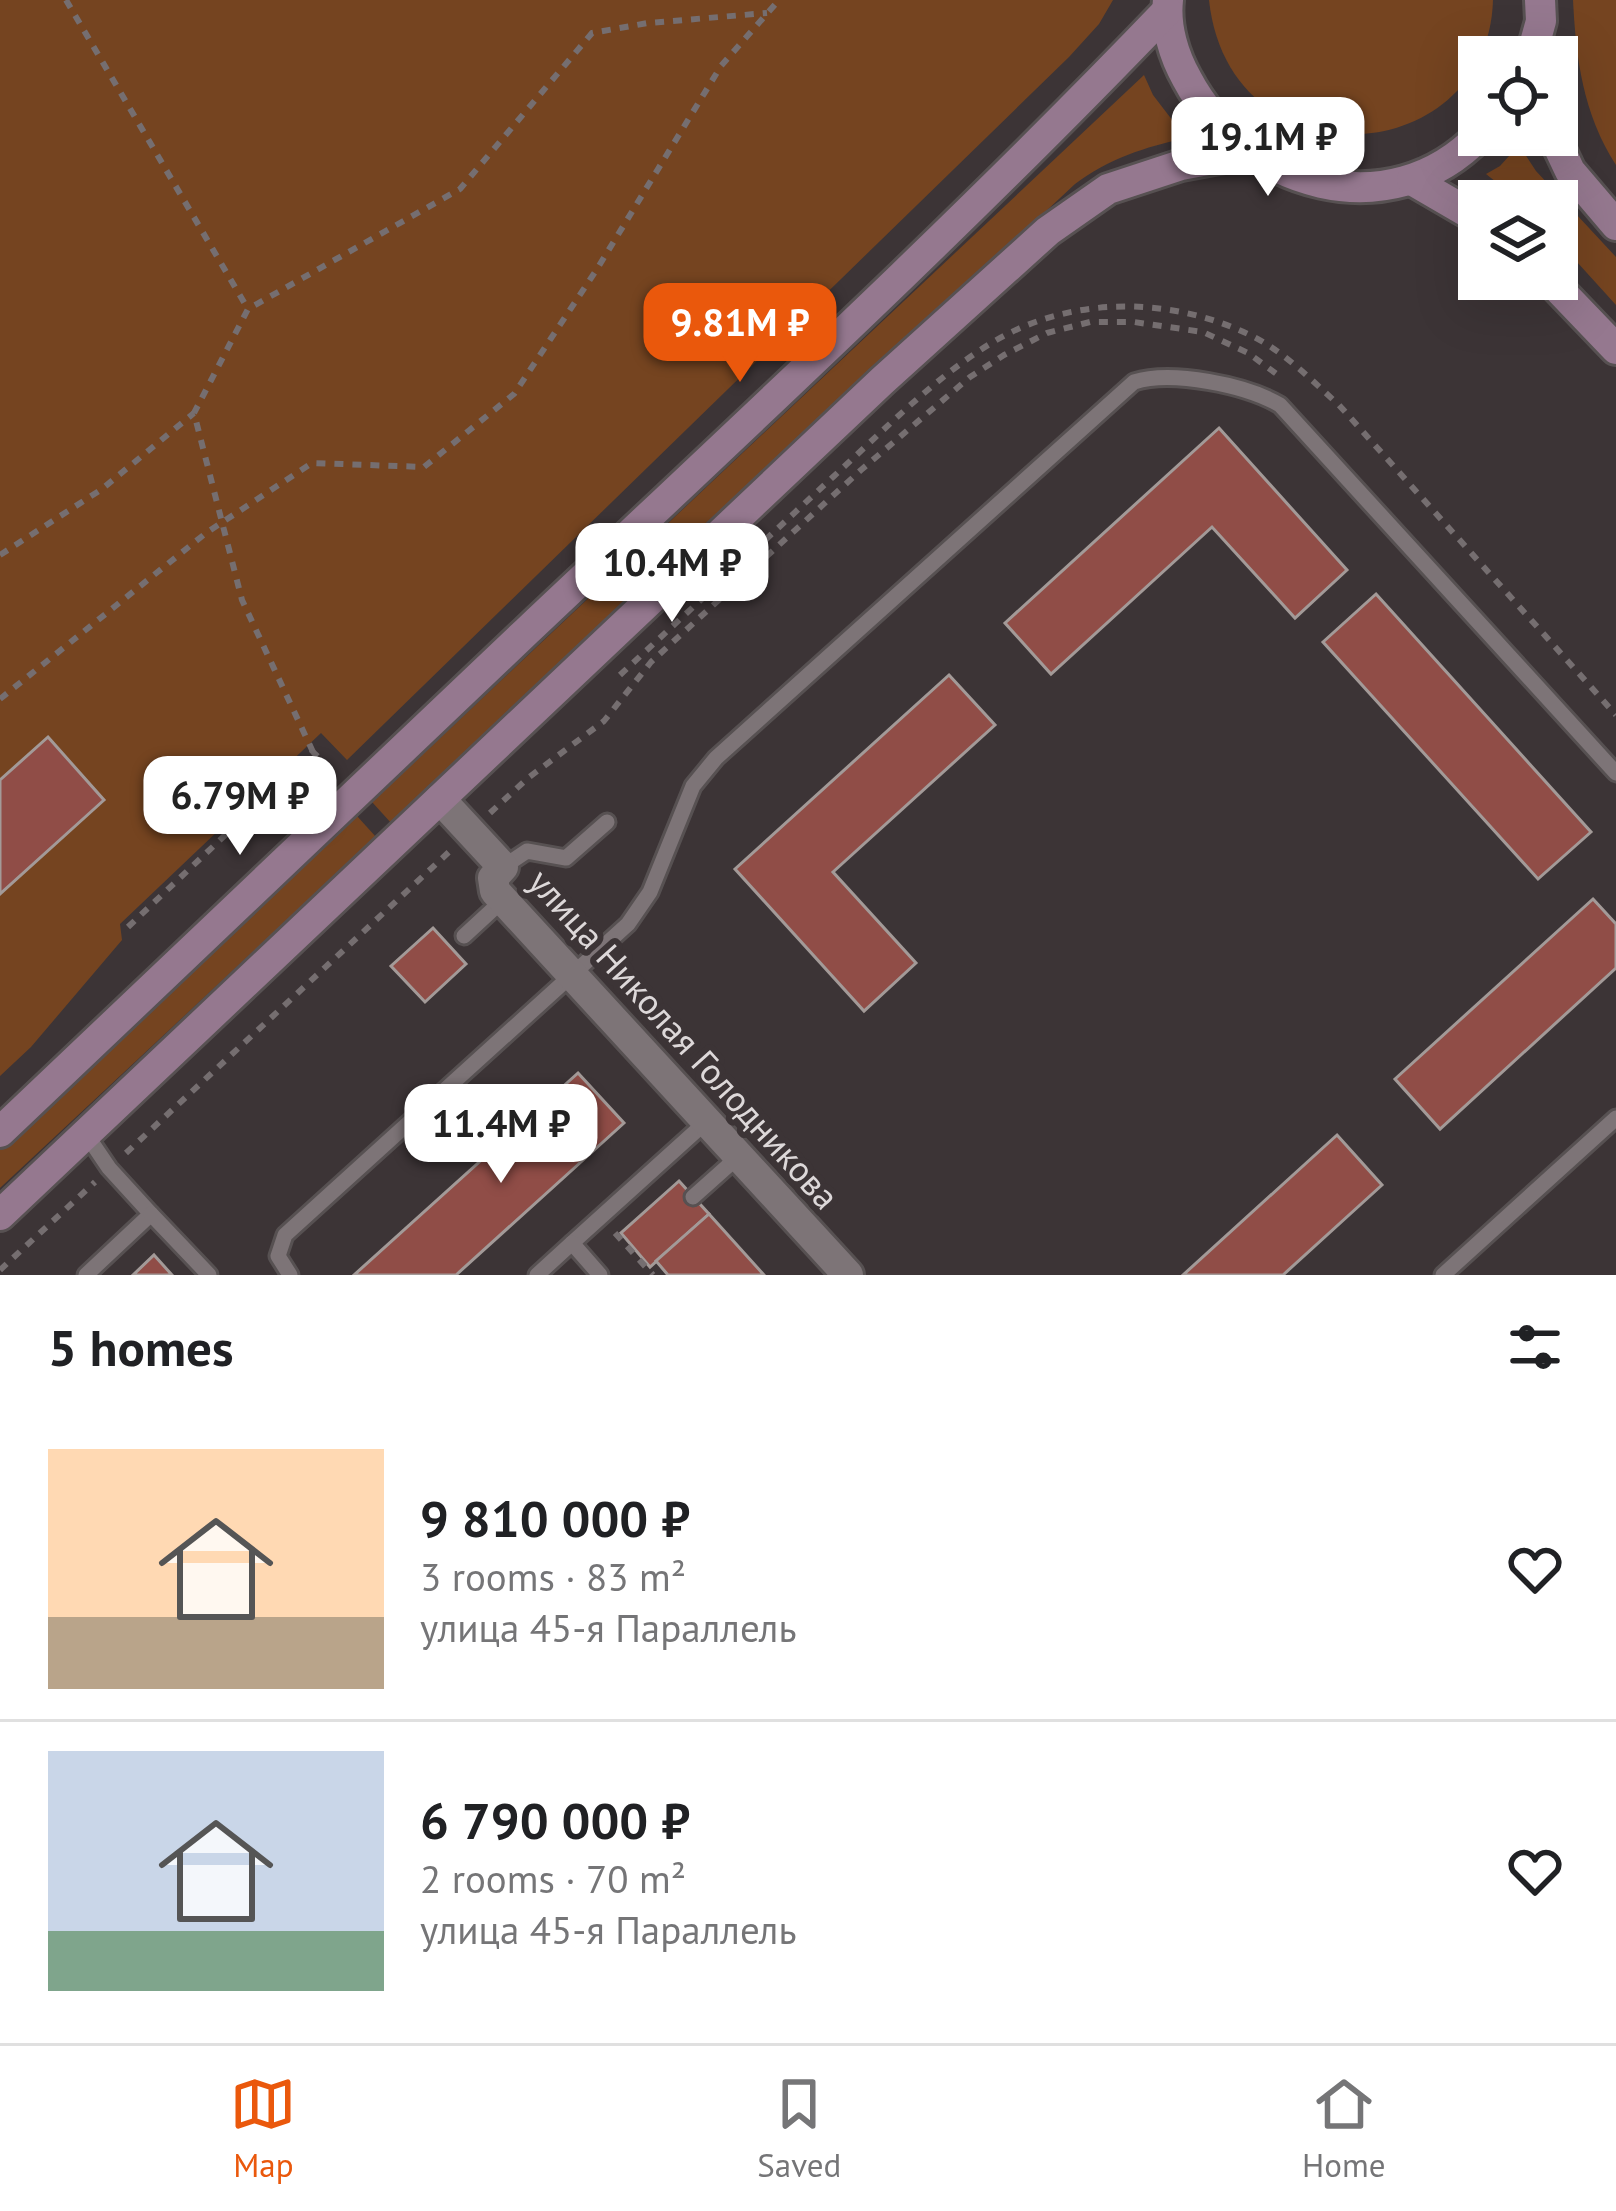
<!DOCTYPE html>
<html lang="en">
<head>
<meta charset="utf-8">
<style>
  body { margin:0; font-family:"PT Sans",sans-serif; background:#f2f2f2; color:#202124; height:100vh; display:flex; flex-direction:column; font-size:45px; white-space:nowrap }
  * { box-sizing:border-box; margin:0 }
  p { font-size:39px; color:#757577 }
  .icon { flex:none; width:66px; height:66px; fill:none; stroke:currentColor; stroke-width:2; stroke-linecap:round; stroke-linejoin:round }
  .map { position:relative; height:1275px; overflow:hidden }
  .details { display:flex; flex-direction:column; background:#fff; flex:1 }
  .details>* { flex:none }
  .tools { position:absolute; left:1458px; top:36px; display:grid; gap:24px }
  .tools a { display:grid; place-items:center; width:120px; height:120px; border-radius:0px; background:#fff; box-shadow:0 12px 48px #0002; font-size:60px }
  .price { position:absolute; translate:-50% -102px; padding:0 27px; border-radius:24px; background:#fff; color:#222; font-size:39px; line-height:78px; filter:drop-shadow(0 3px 6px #0008) }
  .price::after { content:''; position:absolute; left:50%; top:72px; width:36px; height:27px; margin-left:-18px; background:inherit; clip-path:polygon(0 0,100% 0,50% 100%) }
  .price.current { background:#ea580c; color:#fff }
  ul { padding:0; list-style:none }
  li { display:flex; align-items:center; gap:36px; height:300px; padding:0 48px }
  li+li { border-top:3px solid #e0e0e0 }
  li span { display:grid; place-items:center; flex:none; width:336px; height:240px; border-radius:0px; color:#555 }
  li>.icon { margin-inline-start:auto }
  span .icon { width:144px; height:144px; fill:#fffc; stroke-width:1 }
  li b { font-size:51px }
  h2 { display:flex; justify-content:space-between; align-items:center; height:144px; padding:0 48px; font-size:51px }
  .menu { display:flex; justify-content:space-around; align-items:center; height:168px; border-top:3px solid #e0e0e0; background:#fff; font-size:33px; color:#757577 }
  .menu a { display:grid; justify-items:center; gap:6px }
  .menu .current { color:#ea580c }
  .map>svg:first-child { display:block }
  .green { fill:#754420 }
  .building { fill:#904d47; stroke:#a39a98; stroke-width:3 }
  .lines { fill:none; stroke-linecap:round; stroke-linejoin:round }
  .service-casing { stroke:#575152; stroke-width:21 }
  .minor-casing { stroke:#575152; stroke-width:36 }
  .secondary-casing { stroke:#575152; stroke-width:36 }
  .path { stroke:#756e70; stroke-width:6; stroke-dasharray:9 9; stroke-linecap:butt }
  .service { stroke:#7d7477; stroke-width:15 }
  .minor { stroke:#7d7477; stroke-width:30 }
  .secondary { stroke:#95788f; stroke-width:30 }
  .labels { text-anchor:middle; stroke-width:12; stroke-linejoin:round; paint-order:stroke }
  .street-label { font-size:36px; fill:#ddd8d9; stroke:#3c3436 }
</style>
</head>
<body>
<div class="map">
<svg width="1616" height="1275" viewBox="0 0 1616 1275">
  <rect width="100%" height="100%" fill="#3c3436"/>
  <!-- green -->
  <g class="green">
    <path d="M0,0H1113L1099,24L1069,57L347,760L321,733L120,924L122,940L31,1047L0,1076Z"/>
    <path d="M1209,0H1493C1488,171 1229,187 1209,0Z"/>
    <path d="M1573,0H1616V165C1583,114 1576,59 1573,0Z"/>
    <path d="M1144,75L1153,95L1186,138C1145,147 1108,159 1075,184L392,824L372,802Z"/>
    <path d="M1519,145L1536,171L1616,257V305L1557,240V201H1520L1486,174L1500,166Z"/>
    <path d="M357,816L376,837L0,1188V1149Z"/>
  </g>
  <!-- building -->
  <g class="building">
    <path d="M1219,428L1347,570L1295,618L1212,527L1051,674L1005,623Z"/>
    <path d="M1376,594L1591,832L1538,879L1323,642Z"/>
    <path d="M949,675L995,725L833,872L916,963L864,1011L735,869Z"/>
    <path d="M48,737L104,800L0,894V780Z"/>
    <path d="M1593,899L1616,924V968L1440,1129L1395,1079Z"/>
    <path d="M433,928L466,964L425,1002L391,966Z"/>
    <path d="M578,1073L624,1123L456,1275H354Z"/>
    <path d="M1337,1135L1382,1185L1283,1275H1183Z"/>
    <path d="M679,1181L709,1214L650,1267L621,1233Z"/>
    <path d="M709,1214L764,1275H668L656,1261Z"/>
    <path d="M154,1255L172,1275H133Z"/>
  </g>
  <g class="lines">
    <!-- service casing -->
    <g class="service-casing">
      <g id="service">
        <path d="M503,867L527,851L566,858L607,822"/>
        <path d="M464,936L503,900"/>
        <path d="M86,1134L109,1168L151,1214L86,1275"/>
        <path d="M693,1197L739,1156"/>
        <path d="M151,1214L209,1275"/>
        <path d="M572,1243L707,1121"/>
        <path d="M290,1275L278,1256L285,1235L628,924L650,892L693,786L716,758L1134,382C1172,370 1246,385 1280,405L1616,773"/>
        <path d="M537,1275L572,1243L600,1275"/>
        <path d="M1443,1275L1616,1118"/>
      </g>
    </g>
    <!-- minor casing -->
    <g class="minor-casing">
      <path id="minor" d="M440,799L503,867L493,878L495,891L848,1275"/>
    </g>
    <!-- secondary casing -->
    <g class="secondary-casing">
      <g id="secondary">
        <path d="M1168,0C1165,27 1174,56 1187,79C1244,187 1390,229 1480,135"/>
        <path d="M1531,57L1541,21L1540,0"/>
        <path d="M1553,135L1570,171L1616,225"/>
        <path d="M1412,180L1479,219"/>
        <path d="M1549,279L1616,349"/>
        <path d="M0,1132C176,965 351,797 527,631C743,427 961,226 1167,11"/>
        <path d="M0,1215L882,381L1048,231L1108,189L1181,165L1251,152"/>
      </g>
    </g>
    <!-- path -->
    <g class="path">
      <path d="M66,0L248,309"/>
      <path d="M0,555L102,489L194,413"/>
      <path d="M620,675C691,609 762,543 833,477C883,431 935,377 993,342C1072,295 1173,296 1254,337C1287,354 1312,381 1339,405L1616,715"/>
      <path d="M0,699L206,533L312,463L424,467L514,394L597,269L721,66L779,0"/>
      <path d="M313,752L242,600L194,413L248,309L460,189L592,33L648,23L767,13"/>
      <path d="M490,813L528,778L604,721L651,662L861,470L970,377L1004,355L1047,333L1090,322H1134L1203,332L1248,353L1282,378"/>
      <path d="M128,927L313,752L334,773"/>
      <path d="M126,1153L450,851"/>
      <path d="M615,1233L653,1275"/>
      <path d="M0,1270L95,1182"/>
    </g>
    <!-- service -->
    <use href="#service" class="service"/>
    <!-- minor -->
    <use href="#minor" class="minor"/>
    <!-- secondary -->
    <use href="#secondary" class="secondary"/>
  </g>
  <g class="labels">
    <!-- street labels -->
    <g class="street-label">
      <text transform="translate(684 1039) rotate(48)" y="13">улица Николая Голодникова</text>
    </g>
  </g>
</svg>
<div class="tools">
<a><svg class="icon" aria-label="locate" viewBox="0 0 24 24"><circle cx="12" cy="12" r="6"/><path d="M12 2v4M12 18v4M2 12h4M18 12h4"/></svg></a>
<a><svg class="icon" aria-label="layers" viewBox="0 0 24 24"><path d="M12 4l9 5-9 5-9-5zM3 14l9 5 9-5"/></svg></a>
</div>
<b class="price" style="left:1268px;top:199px">19.1M ₽</b>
<b class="price current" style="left:740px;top:385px">9.81M ₽</b>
<b class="price" style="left:672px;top:625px">10.4M ₽</b>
<b class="price" style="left:240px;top:858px">6.79M ₽</b>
<b class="price" style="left:501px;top:1186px">11.4M ₽</b>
</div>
<section class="details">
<h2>5 homes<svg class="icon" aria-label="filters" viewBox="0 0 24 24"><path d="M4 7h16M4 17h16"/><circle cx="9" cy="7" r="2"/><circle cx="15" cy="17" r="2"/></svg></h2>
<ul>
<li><span style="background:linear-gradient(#ffd9b3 70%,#b9a48a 0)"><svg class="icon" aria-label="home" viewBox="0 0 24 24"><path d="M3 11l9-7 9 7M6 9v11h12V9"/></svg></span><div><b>9 810 000 ₽</b><p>3 rooms · 83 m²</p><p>улица 45-я Параллель</p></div><svg class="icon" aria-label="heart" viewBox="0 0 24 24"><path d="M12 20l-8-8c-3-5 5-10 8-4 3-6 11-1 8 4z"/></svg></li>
<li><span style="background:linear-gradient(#c9d6e8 75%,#7fa58c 0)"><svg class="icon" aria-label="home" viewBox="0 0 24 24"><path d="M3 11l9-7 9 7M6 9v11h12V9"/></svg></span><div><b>6 790 000 ₽</b><p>2 rooms · 70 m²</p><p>улица 45-я Параллель</p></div><svg class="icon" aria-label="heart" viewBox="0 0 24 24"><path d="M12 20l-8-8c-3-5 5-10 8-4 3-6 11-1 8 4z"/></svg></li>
</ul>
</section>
<nav class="menu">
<a class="current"><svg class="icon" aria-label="map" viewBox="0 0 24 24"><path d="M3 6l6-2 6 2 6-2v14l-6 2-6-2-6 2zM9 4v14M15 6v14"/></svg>Map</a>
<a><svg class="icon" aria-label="saved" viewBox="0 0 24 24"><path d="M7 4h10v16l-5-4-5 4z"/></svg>Saved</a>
<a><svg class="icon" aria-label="home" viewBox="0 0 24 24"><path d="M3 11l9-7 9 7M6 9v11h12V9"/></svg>Home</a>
</nav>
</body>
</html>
